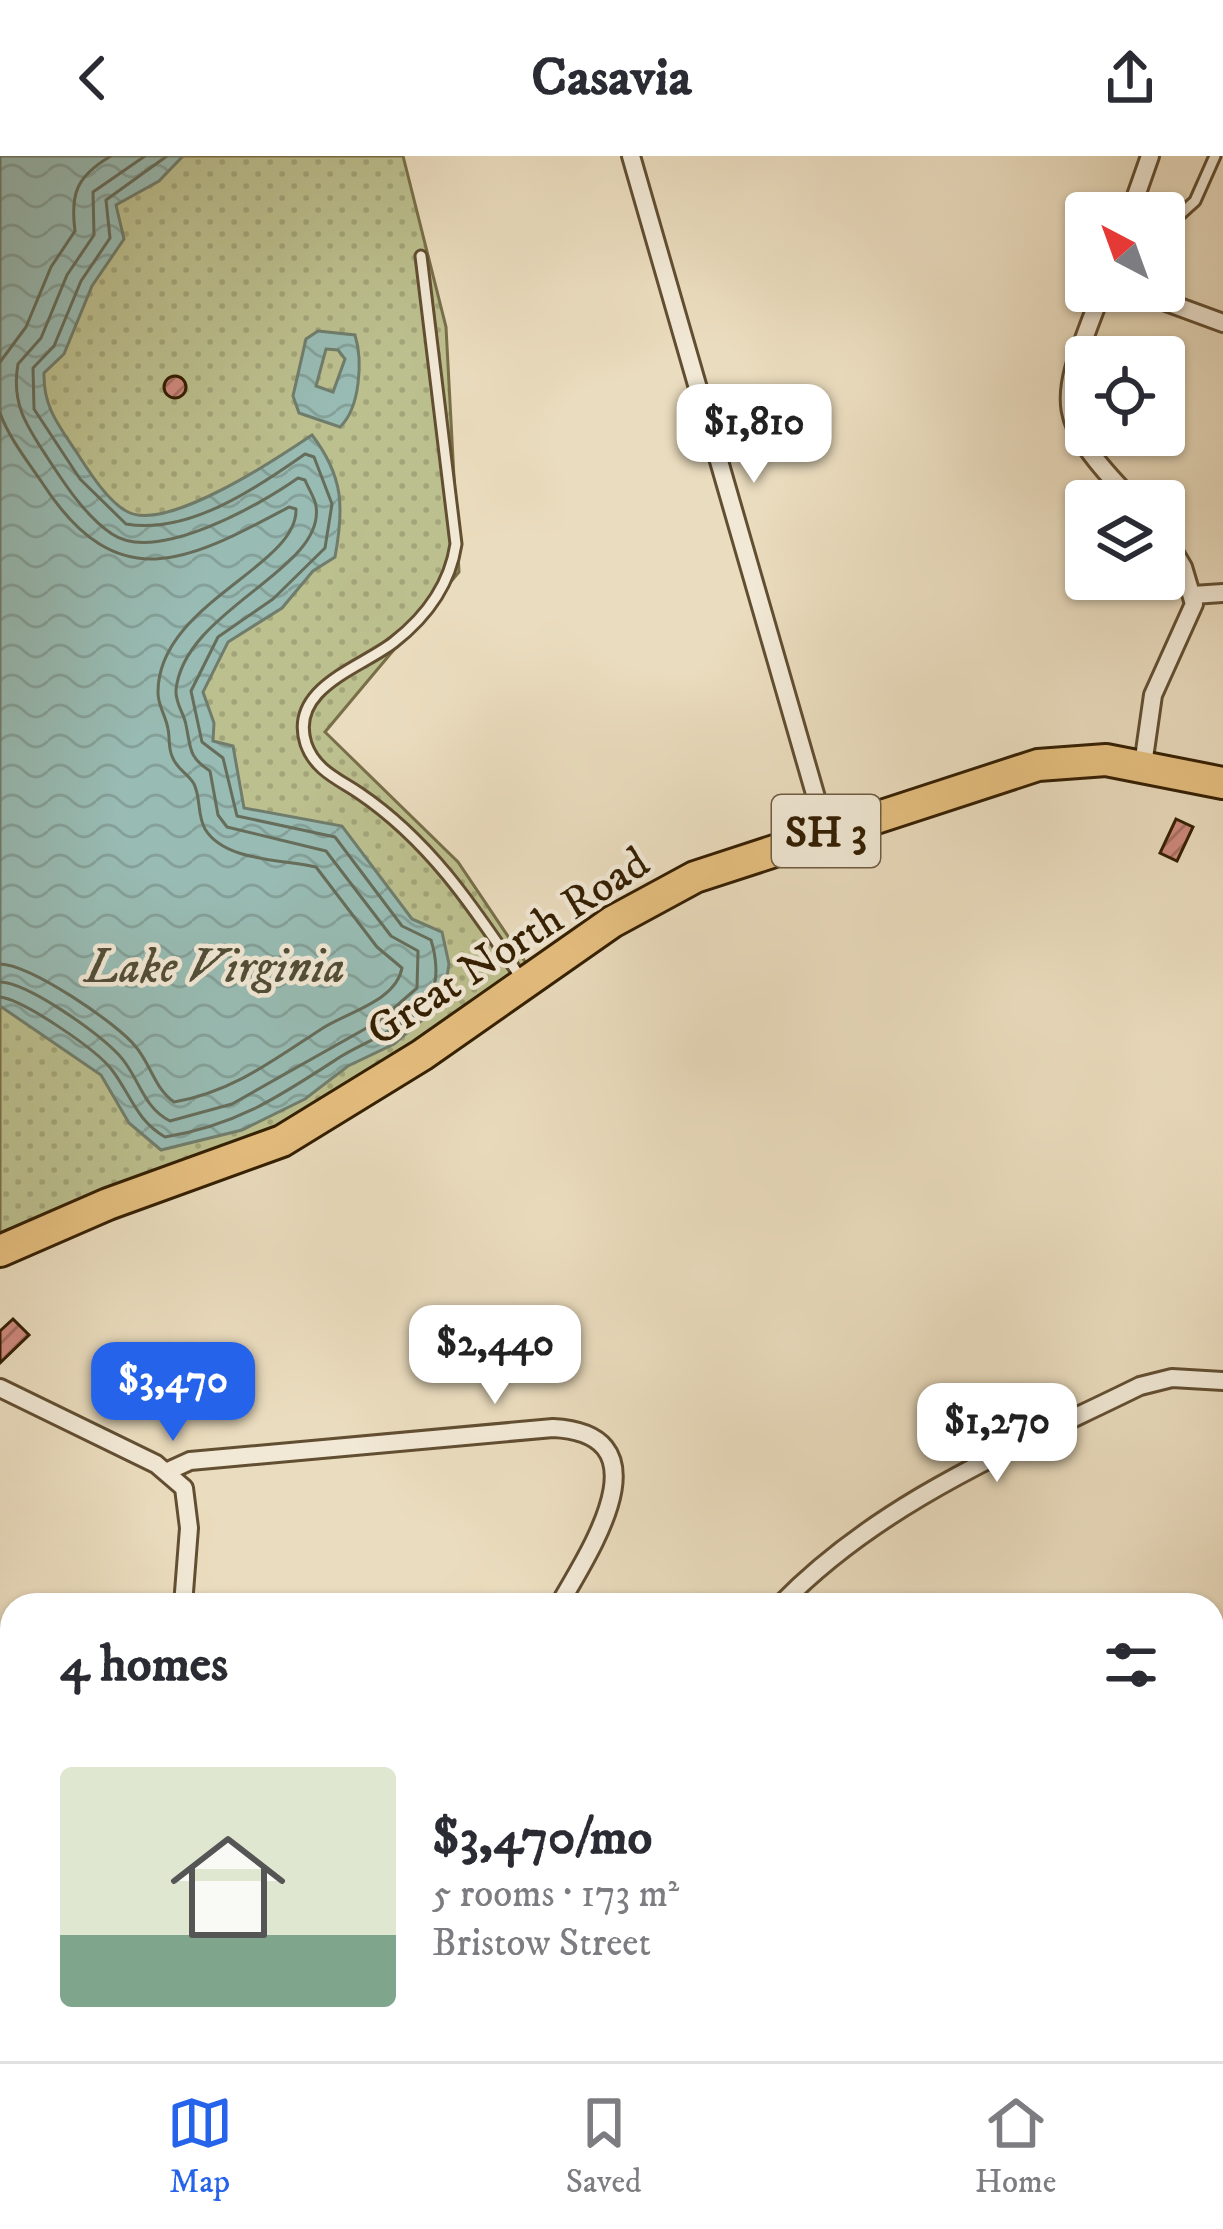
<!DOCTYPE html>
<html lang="en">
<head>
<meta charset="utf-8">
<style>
  body { margin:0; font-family:"IM FELL DW Pica",serif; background:#f7f7f7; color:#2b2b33; height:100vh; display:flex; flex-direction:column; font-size:45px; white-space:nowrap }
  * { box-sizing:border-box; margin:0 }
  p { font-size:39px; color:#7c7c81 }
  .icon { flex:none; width:66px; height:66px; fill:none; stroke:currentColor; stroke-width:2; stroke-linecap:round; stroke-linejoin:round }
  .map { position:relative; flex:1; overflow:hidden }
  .details { position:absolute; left:0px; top:1437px; width:1224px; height:468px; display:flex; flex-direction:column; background:#fff; border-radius:36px 36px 0 0; box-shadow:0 3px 9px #0004 }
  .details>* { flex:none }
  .needle { width:78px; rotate:319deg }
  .controls { position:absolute; left:1065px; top:36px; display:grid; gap:24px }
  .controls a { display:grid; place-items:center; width:120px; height:120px; border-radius:12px; background:#fff; box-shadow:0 3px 9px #0004; font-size:60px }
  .price { position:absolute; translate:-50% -102px; padding:0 27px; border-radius:24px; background:#fff; color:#222; font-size:39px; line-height:78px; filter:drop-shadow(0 3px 6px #0008) }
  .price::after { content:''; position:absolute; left:50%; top:72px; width:36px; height:27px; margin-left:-18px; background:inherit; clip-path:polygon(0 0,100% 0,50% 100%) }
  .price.on { background:#2563eb; color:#fff }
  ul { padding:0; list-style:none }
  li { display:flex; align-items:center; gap:36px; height:300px; padding:0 60px }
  li span { display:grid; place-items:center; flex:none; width:336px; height:240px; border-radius:12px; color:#555 }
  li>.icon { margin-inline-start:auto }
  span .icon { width:144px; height:144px; fill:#fffc; stroke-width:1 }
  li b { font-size:51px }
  h2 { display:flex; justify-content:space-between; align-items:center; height:144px; padding:0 60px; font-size:51px }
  header { display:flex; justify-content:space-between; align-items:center; height:156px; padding:0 60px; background:#fff; font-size:54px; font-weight:800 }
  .tabs { display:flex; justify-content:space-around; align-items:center; height:168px; border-top:3px solid #e1e1e2; background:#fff; font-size:33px; color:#7c7c81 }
  .tabs a { display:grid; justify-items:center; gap:6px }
  .tabs .on { color:#2563eb }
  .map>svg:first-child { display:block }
  .grass { fill:url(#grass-tufts); stroke:#786f48; stroke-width:3 }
  .park { fill:url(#park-dots); stroke:#786f48; stroke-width:3 }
  .water { fill:url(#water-waves); stroke:#707d6c; stroke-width:3; fill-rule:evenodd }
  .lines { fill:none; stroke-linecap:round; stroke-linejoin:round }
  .shore { stroke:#666d5a; stroke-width:3 }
  .building { fill:url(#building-hatch); stroke:#341f02; stroke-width:3 }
  .lane-casing { stroke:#624e31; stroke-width:15 }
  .street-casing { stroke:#624e31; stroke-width:22 }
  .highway-casing { stroke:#341f02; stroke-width:36 }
  .lane { stroke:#f1e8d5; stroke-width:9 }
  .street { stroke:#f1e8d5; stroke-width:16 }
  .highway { stroke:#e5be7f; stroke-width:30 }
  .labels { text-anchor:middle; stroke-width:9; stroke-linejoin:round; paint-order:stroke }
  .shield { fill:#f1e8d5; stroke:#6d5b41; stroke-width:3 }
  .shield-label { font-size:42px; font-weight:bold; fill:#341f02 }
  .street-label { font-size:45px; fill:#341f02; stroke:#f1e8d5 }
  .water-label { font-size:48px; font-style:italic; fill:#524e37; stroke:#f1e8d5 }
</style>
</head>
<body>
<header><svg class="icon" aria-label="back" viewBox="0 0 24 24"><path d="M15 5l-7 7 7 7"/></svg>Casavia<svg class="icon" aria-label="share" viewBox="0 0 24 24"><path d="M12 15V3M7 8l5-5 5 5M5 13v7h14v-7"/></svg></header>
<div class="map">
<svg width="1223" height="1905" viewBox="0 0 1223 1905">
  <defs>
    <pattern id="grass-tufts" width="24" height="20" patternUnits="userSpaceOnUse" patternTransform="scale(3)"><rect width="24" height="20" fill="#bcbf8e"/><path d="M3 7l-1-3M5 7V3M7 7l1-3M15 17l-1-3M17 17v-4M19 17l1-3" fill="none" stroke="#a2a479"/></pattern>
    <pattern id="park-dots" width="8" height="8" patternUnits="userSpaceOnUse" patternTransform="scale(3)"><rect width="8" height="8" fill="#bcbf8e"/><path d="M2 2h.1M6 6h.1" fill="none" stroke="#a2a479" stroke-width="1.8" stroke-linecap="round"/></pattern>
    <pattern id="water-waves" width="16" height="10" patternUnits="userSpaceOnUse" patternTransform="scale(3)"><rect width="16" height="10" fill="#98bbb3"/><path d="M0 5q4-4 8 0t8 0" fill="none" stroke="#84a098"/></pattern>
    <pattern id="building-hatch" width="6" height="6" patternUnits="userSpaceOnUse" patternTransform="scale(3)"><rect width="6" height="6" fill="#ce897d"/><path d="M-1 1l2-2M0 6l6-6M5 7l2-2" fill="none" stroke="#a86f64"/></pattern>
  </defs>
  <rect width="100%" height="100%" fill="#eadcbe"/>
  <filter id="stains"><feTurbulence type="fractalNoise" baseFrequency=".00167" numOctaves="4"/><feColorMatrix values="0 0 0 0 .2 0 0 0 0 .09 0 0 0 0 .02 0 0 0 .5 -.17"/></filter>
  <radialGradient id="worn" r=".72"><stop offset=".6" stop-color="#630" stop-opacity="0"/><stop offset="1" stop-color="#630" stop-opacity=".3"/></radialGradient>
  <!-- grass -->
  <path class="grass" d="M393,1893H660L654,1905H395Z"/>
  <!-- park -->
  <g class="park">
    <path d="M0,0H403L446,171L459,416L325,576L458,706L528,810L311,959L0,1085Z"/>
    <path d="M1212,1588L1223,1589V1801L1212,1800Z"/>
    <path d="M1212,1828H1223V1905H654L660,1893H1212Z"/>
  </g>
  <!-- water -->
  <g class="water">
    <path d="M0,0H183L159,25L116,49L124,83L92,130L64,198L44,217C43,252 60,271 79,300C90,317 109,347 128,356C167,376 278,302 312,279C344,321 344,352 335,401L313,415L282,452L228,486L203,536L214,567L213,585L233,590L244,652L342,670L412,763L442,776L449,808L443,846L394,888L348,910L305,943L242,974L161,994L129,967L101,919L0,850Z"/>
    <path d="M318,175L355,179C363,205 360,252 340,271L299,257L293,240L306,183ZM326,193L338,194L345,203L333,236L316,230Z"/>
  </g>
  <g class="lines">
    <!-- shore -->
    <g class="shore">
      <path d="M0,206L26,171L51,111L75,75C70,37 77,20 111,0"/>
      <path d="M0,257C9,282 28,306 43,328C118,443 188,405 289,351L296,353C298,411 157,448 158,537C158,550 166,560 168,573C170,582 168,591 172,600C176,613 189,618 194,628C201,642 197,659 205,673C225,706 283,703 316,711L377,791L402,812C396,845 348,856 323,872C275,903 233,936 174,946C155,933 151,909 136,891C117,867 31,809 0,808"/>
      <path d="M0,826C29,827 98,877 119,899C139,920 142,951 170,965L232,948L379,865L417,832L418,795L391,780L326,695L227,671L218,659L210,615C188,601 191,592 186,569C184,557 175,547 176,534C184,453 326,414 316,350C315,342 308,332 305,324L298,322C260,349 156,408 112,378C85,360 64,327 47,301C26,269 11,247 18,208L41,182L67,119L94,79L93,36L145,0"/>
      <path d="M0,841C24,844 97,894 112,914C131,939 136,964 165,981C238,969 280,940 340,901C365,885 418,867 431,839C439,823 436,800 431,784L402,770L335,681L237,660L223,602L202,586L191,535L218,481L273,443L325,392L332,348L314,301L305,298C257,332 188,379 126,368L80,323L34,253L33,212L54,190L81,125L110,82L106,44L167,0"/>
    </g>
  </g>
  <!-- building -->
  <g class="building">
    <circle cx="175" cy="231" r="11"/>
    <path d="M1176,663L1193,671L1177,705L1160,697Z"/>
    <path d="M13,1163L29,1179L0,1207V1175Z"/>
    <path d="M89,1893H143L154,1905H75Z"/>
  </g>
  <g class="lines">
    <!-- lane casing -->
    <g class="lane-casing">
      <g id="lane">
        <path d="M1164,73L1195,45L1215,0"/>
        <path d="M421,100L456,388C450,428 426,461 394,486C361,512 288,532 306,588C315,614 338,623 359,637C430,685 474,752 521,822"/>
      </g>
    </g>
    <!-- street casing -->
    <g class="street-casing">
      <g id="street">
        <path d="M631,0L826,676"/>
        <path d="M1130,57L1150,0"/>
        <path d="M1102,135C1061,244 1047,257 1133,345"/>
        <path d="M1136,135L1223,167"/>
        <path d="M1193,439L1223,437"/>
        <path d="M1143,609L1153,539L1194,448L1183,411L1164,379"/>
        <path d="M0,1232L156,1308L184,1332L189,1372L183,1449"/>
        <path d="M168,1315L190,1305L553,1272C670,1278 587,1399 559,1449"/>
        <path d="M780,1449C881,1345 1012,1293 1140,1230L1172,1222L1223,1225"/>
        <path d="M0,1543L12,1538"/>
        <path d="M1212,1575L1223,1576"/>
        <path d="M1212,1812L1223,1813"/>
      </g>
    </g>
    <!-- highway casing -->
    <g class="highway-casing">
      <path id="highway" d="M0,1095L108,1048L282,985L422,899L612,766L695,721L1038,609L1106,604L1223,627"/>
    </g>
    <!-- lane -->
    <use href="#lane" class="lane"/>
    <!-- street -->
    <use href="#street" class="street"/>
    <!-- highway -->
    <use href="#highway" class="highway"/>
  </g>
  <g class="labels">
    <!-- shield labels -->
    <rect class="shield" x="772" y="639" width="108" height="72" rx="9"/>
    <g class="shield-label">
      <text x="826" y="690">SH 3</text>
    </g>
    <!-- street labels -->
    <g class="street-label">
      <text transform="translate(507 789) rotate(-33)" y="16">Great North Road</text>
    </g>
    <!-- water labels -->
    <g class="water-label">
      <text x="215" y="826">Lake Virginia</text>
    </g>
  </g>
  <rect width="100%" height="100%" filter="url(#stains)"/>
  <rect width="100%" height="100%" fill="url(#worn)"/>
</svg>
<div class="controls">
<a><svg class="needle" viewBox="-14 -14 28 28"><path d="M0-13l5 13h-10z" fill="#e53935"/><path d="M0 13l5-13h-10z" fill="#7c7c81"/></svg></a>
<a><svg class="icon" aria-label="locate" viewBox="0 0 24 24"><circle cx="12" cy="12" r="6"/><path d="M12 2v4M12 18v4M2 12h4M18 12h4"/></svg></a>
<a><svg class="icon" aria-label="layers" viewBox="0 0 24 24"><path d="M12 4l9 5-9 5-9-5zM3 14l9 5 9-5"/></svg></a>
</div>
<b class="price" style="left:754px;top:330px">$1,810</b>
<b class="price" style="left:495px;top:1251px">$2,440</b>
<b class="price on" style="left:173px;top:1288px">$3,470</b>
<b class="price" style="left:997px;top:1329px">$1,270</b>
<section class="details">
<h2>4 homes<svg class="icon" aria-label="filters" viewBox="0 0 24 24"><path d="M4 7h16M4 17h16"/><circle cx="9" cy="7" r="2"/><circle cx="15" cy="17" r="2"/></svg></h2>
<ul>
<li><span style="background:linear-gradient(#dfe7d0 70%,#7fa58c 0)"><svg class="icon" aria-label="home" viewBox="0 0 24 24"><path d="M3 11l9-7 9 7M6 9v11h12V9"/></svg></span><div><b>$3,470/mo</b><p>5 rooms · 173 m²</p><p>Bristow Street</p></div></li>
</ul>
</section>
</div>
<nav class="tabs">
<a class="on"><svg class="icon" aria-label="map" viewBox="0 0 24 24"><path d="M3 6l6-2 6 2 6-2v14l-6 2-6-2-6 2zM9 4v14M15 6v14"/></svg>Map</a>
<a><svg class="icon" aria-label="saved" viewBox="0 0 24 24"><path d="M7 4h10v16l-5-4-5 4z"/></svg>Saved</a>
<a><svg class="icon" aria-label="home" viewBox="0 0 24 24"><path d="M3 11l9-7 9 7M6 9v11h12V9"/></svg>Home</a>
</nav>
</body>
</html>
